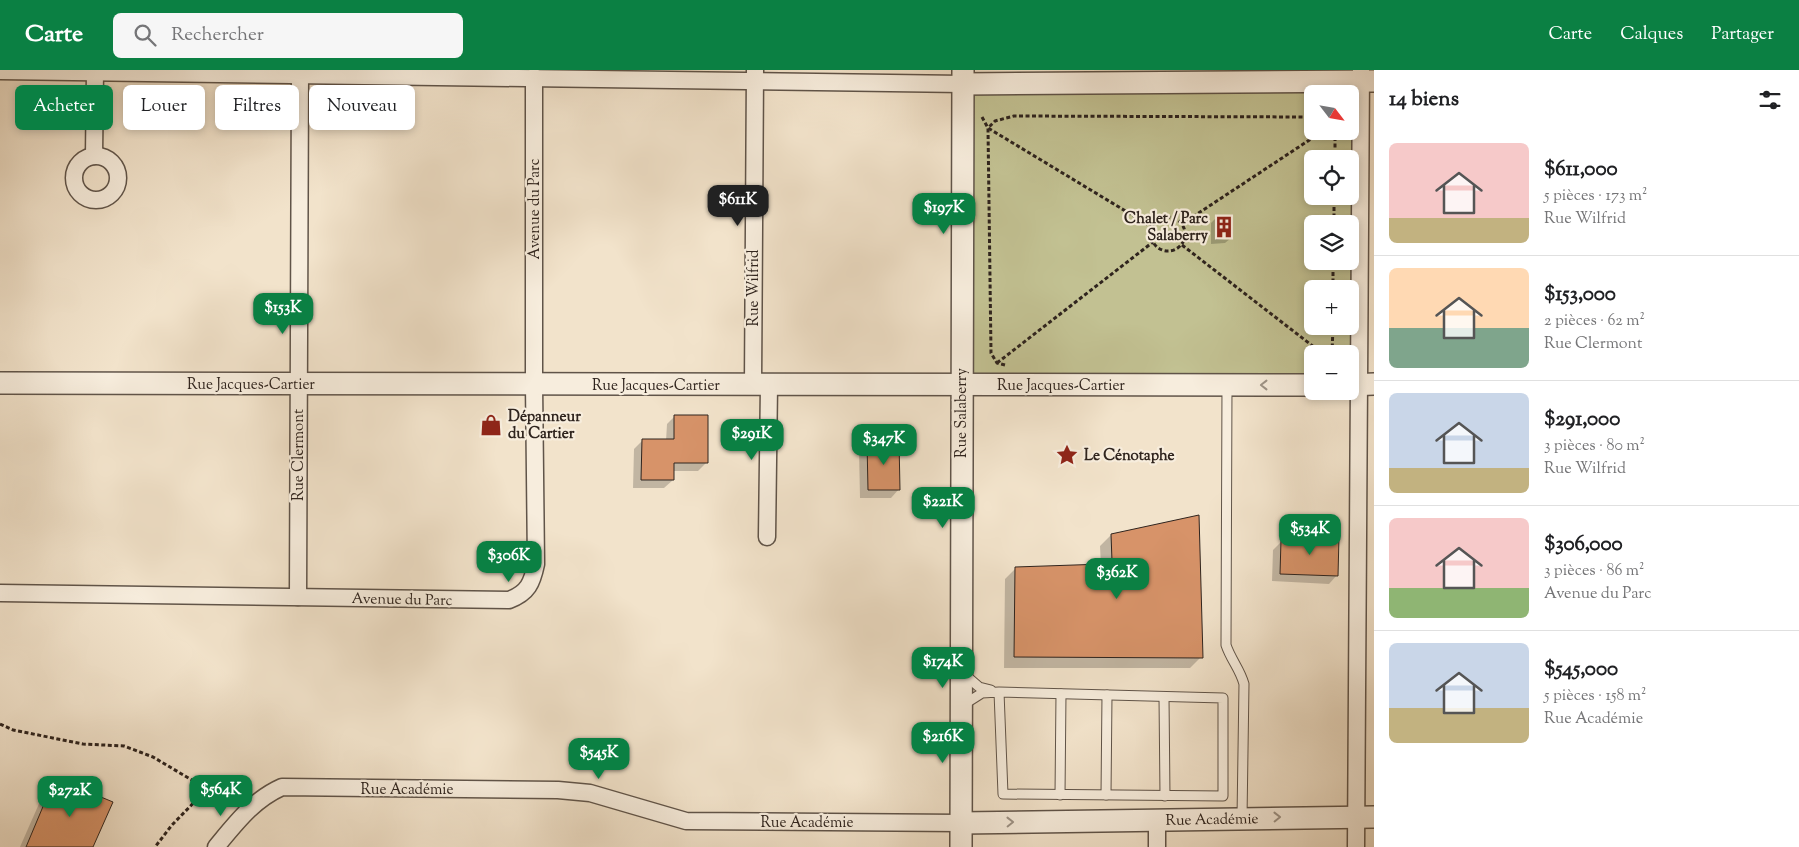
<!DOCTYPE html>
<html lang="fr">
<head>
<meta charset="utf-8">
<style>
  body { margin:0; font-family:"Sorts Mill Goudy",serif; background:#f6f6f6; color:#202124; height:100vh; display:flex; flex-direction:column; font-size:19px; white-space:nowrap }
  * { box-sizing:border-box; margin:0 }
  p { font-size:16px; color:#757577 }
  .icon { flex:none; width:28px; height:28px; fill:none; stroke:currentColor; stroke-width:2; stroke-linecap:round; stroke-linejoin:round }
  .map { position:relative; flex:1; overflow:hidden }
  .panel { display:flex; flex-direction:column; background:#fff; width:425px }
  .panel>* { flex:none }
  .top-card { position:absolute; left:15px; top:15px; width:475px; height:45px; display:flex; gap:10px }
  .needle { width:32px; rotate:121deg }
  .tools { position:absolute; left:1304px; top:15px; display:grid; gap:10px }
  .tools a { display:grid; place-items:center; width:55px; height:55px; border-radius:8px; background:#fff; box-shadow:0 2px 8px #0003; font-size:25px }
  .price { position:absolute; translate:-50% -42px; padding:0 11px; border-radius:10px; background:#0b8043; color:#fff; font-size:16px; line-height:32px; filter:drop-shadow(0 1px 2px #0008) }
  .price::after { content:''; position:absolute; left:50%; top:30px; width:15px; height:11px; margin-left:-8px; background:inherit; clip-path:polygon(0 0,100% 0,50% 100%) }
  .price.current { background:#222; color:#fff }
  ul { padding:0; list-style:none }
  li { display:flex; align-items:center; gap:15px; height:125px; padding:0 15px }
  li+li { border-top:1px solid #e0e0e0 }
  li span { display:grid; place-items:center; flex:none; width:140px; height:100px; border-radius:8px; color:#555 }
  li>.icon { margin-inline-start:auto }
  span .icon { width:60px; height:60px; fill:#fffc; stroke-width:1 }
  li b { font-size:21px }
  h2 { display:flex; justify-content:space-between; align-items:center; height:60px; padding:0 15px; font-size:21px }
  .chip { padding:0 18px; border-radius:8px; background:#fff; box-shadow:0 2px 8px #0003; font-size:18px; line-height:45px }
  .chip.current { background:#0b8043; color:#fff }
  header { display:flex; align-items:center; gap:30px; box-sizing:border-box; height:70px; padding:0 25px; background:#0b8043; color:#fff }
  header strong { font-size:24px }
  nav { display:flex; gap:28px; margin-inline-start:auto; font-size:18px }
  .search { width:350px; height:45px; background:#f6f6f6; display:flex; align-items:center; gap:12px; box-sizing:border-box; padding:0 18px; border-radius:8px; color:#757577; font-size:19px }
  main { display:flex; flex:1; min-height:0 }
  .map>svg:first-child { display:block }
  .green { fill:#c2c192; stroke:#787258; fill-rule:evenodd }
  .shadow { fill:#0003 }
  .building { fill:#d79369; stroke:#2f241e }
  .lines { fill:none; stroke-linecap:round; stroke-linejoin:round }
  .service-casing { stroke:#605449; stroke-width:11 }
  .minor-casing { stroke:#605449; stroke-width:19 }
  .tertiary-casing { stroke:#605449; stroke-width:24 }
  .path { stroke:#2f241e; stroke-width:3; stroke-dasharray:4 2.5; stroke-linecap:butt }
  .service { stroke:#f7eddd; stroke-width:9 }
  .minor { stroke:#f7eddd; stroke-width:16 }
  .tertiary { stroke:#f7eddd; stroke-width:21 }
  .oneway { stroke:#9d9387 }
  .labels { text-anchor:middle; stroke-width:4.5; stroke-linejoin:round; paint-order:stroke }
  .street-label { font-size:15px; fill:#2f241e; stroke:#f7eddd }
  .poi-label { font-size:15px; font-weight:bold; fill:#2f241e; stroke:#f7eddd; text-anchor:start }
</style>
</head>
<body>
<header>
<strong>Carte</strong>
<div class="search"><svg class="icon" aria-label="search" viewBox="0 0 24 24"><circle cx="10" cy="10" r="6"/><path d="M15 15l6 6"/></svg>Rechercher</div>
<nav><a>Carte</a><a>Calques</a><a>Partager</a></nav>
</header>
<main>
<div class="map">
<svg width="1374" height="777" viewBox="0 0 1374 777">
  <rect width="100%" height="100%" fill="#f2e3cb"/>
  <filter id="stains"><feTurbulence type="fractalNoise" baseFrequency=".004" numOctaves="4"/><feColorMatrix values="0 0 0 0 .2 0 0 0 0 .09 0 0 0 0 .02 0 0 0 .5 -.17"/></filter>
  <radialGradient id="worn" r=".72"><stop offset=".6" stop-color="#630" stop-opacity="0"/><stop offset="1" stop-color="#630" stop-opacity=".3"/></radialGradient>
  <!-- green -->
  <path class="green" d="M1361,11L1359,315H1350V284H1312V315L961,316L963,14ZM1312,24H1350V61H1312ZM1312,89H1350V126H1312ZM1312,154H1350V191H1312ZM1312,219H1350V256H1312Z"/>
  <!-- shadow -->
  <g class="shadow">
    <path d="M1216,148L1231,168L1225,173L1211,174V153Z"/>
    <path d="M675,346L706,393L698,401H673V410L664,418H633L634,379L642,371H666L667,354Z"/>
    <path d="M867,373L899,419L891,428H860L859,381Z"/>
    <path d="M1111,465L1201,587L1190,598H1004L1005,509L1016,498L1101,496L1100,476Z"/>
    <path d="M1282,471L1337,505L1329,514L1272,511L1273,480Z"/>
    <path d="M56,709L92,777H20L45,720Z"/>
  </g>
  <!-- building -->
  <g class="building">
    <path d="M1232,146V168L1216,169V147Z"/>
    <path d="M674,345H708V393H674V410H641L642,369H674Z"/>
    <path d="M899,371L900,420H868L867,372Z"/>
    <path d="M1199,445L1203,588L1014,587L1015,497L1104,494V491H1112L1111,464Z"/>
    <path d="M1339,466L1338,506L1280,504L1281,470Z"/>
    <path d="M55,708L113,732L93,777H26Z"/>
  </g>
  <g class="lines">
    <!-- service casing -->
    <g class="service-casing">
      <g id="service">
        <path d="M1227,315L1226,575C1231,590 1240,599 1244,614L1242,748"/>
        <path d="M964,604L979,617L991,620"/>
        <path d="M1164,627L1165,726"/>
        <path d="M963,635L982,623L999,622L1223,628V726L1003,724L999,622"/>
        <path d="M1060,725L1061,624"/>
        <path d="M1106,725L1107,625"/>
      </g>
    </g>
    <!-- minor casing -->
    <g class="minor-casing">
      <g id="minor">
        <path d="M0,1L963,14"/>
        <circle cx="96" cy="108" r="22"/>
        <path d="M94,86L95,1"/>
        <path d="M753,315L755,0"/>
        <path d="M767,467L769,315"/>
        <path d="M0,523L509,530C528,523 532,513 536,494L534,314V7"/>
        <path d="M298,527L300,4"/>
        <path d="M216,777C236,753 253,730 282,717L558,720L590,723L686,751L961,753"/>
        <path d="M1157,777V750"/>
        <path d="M1356,777L1361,0"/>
      </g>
    </g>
    <!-- tertiary casing -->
    <g class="tertiary-casing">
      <g id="tertiary">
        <path d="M963,14L1374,11"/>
        <path d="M0,313L1312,315"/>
        <path d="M1350,315L1374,314"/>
        <path d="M961,753L1374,747"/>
        <path d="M961,777L963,0"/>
      </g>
    </g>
    <!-- path -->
    <g class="path">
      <path d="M982,47L988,58L1152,157"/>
      <path d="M1333,61L1335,65V89"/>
      <circle cx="1168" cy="164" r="17"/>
      <path d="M1182,154L1323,61"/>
      <path d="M1334,154V126"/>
      <path d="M1182,175L1323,284"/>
      <path d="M1333,219V191"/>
      <path d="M1332,284L1333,256"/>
      <path d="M997,293L1153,172"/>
      <path d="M1005,295L997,293L991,283L988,58L995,51L1014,46L1312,47"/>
      <path d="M0,654L13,660L83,674L124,676L153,687L207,719L172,755L155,777"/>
    </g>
    <!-- service -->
    <use href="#service" class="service"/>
    <!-- minor -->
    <use href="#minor" class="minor"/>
    <!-- tertiary -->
    <use href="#tertiary" class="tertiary"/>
  </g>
  <!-- one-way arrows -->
  <defs><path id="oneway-chevron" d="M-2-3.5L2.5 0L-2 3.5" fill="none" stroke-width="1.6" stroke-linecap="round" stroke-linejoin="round" transform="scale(1.25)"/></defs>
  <g class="oneway">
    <use href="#oneway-chevron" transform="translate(1264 315) rotate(180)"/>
    <use href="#oneway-chevron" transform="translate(1277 747) rotate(-1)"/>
    <use href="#oneway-chevron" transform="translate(1010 752) rotate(-1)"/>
  </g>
  <!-- icons -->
  <defs>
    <g id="building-bare" transform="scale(1.725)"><path d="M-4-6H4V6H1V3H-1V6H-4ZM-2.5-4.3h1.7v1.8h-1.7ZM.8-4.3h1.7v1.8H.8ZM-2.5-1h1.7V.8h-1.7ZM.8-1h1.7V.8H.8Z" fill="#8f2418" stroke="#f7eddd" stroke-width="2.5" paint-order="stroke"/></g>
    <g id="shop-bare" transform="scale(1.725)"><path d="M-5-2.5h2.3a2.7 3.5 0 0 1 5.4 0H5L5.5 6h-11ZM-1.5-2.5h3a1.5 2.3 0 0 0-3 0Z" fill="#8f2418" stroke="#f7eddd" stroke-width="2.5" paint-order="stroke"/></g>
    <g id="sight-bare" transform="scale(1.725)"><path d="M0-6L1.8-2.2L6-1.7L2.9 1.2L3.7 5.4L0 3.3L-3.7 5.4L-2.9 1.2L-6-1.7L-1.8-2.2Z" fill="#8f2418" stroke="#f7eddd" stroke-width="2.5" paint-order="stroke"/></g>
  </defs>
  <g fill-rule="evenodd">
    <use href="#building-bare" x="1224" y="157"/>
    <use href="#shop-bare" x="491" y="355"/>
    <use href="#sight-bare" x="1067" y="385"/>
  </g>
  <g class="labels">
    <!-- street labels -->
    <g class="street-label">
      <text transform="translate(534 139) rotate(-90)" y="5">Avenue du Parc</text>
      <text transform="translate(753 218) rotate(-90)" y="5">Rue Wilfrid</text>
      <text x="251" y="319">Rue Jacques-Cartier</text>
      <text x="656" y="320">Rue Jacques-Cartier</text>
      <text x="1061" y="320">Rue Jacques-Cartier</text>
      <text transform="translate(961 343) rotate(-90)" y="5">Rue Salaberry</text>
      <text transform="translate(298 385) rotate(-90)" y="5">Rue Clermont</text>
      <text transform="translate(402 529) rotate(1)" y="5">Avenue du Parc</text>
      <text x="407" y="724">Rue Académie</text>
      <text transform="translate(1212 749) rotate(-1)" y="5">Rue Académie</text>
      <text x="807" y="757">Rue Académie</text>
    </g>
    <!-- poi labels -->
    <g class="poi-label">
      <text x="1208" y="153" text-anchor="end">Chalet / Parc<tspan x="1208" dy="17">Salaberry</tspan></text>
      <text x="508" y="351">Dépanneur<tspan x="508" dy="17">du Cartier</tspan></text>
      <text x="1084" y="390">Le Cénotaphe</text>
    </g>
  </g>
  <rect width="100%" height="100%" filter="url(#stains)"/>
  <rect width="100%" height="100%" fill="url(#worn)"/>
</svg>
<div class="tools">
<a><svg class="needle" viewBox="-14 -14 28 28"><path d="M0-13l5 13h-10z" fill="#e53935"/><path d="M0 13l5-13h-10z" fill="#757577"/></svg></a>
<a><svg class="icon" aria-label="locate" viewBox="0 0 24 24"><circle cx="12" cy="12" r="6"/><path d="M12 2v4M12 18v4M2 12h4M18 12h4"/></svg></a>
<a><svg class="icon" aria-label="layers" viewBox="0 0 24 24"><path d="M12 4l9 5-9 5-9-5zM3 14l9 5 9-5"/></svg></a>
<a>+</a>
<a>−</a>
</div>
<b class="price current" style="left:738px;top:157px">$611K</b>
<b class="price" style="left:944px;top:165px">$197K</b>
<b class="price" style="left:283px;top:265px">$153K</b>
<b class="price" style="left:752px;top:391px">$291K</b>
<b class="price" style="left:884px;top:396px">$347K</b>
<b class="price" style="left:943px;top:459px">$221K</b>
<b class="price" style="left:1310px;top:486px">$534K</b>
<b class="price" style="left:509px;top:513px">$306K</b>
<b class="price" style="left:1117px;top:530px">$362K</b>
<b class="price" style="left:943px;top:619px">$174K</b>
<b class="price" style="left:943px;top:694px">$216K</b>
<b class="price" style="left:599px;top:710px">$545K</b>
<b class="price" style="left:221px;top:747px">$564K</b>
<b class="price" style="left:70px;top:748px">$272K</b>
<div class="top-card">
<a class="chip current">Acheter</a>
<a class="chip">Louer</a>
<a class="chip">Filtres</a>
<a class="chip">Nouveau</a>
</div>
</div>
<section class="panel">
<h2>14 biens<svg class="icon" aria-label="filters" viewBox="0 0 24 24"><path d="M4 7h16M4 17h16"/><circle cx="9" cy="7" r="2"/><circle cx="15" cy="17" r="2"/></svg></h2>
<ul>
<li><span style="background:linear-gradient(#f6c9c9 75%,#c2b280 0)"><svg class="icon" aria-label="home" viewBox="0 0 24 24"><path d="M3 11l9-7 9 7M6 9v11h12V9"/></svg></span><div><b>$611,000</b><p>5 pièces · 173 m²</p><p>Rue Wilfrid</p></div></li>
<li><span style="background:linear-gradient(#ffd9b3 60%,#7fa58c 0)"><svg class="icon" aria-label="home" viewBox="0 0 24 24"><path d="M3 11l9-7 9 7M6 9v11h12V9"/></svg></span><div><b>$153,000</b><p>2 pièces · 62 m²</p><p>Rue Clermont</p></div></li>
<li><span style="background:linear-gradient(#c9d6e8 75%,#c2b280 0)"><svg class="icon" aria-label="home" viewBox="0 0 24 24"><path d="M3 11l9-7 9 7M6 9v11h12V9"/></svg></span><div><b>$291,000</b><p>3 pièces · 80 m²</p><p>Rue Wilfrid</p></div></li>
<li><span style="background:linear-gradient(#f6c9c9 70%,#8fb573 0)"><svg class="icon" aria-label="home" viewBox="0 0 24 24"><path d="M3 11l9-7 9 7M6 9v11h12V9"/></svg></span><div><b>$306,000</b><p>3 pièces · 86 m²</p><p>Avenue du Parc</p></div></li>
<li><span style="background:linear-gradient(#c9d6e8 65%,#c2b280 0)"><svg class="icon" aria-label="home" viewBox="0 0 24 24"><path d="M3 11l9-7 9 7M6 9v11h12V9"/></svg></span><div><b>$545,000</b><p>5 pièces · 158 m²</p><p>Rue Académie</p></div></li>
</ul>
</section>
</main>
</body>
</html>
